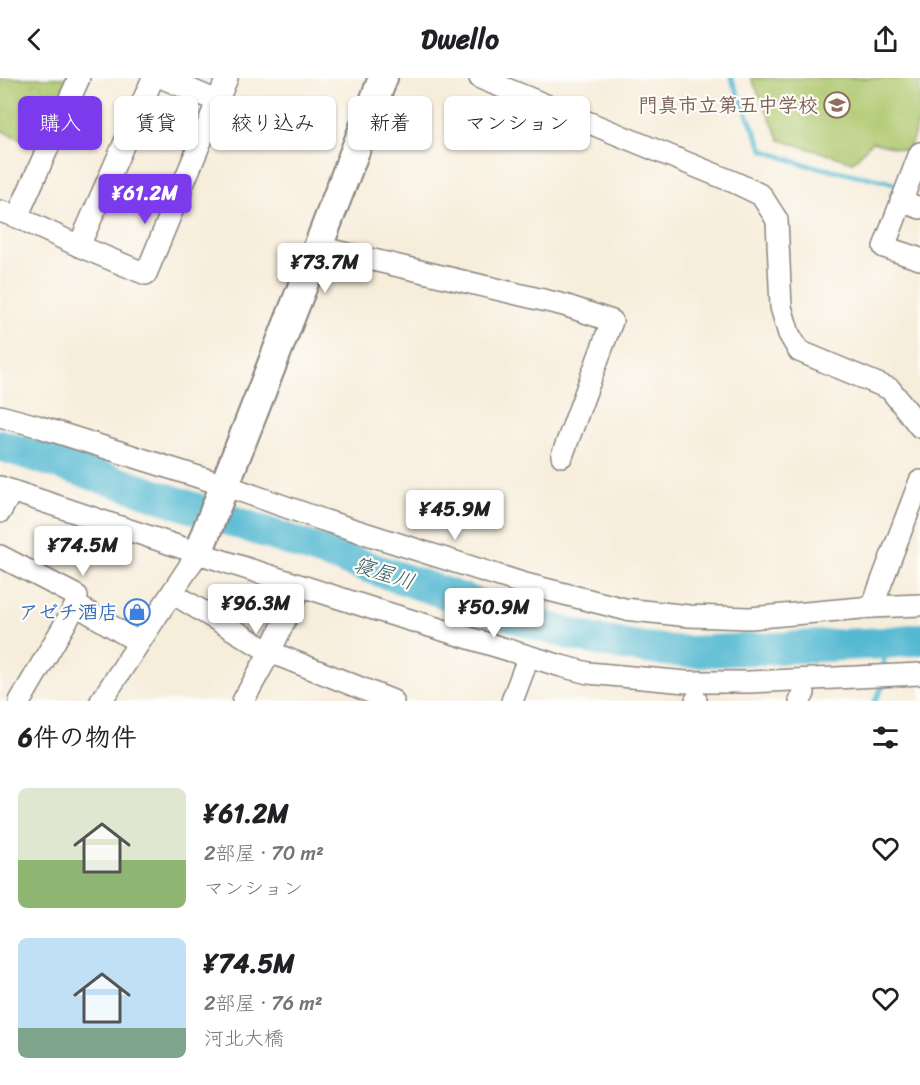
<!DOCTYPE html>
<html lang="ja">
<head>
<meta charset="utf-8">
<style>
  body { margin:0; font-family:Sriracha,"Klee One",sans-serif; background:#f6f6f6; color:#202124; height:100vh; display:flex; flex-direction:column; font-size:22px; white-space:nowrap }
  * { box-sizing:border-box; margin:0 }
  p { font-size:20px; color:#757577 }
  .icon { flex:none; width:33px; height:33px; fill:none; stroke:currentColor; stroke-width:2; stroke-linecap:round; stroke-linejoin:round }
  .map { position:relative; height:623px; overflow:hidden }
  .side { display:flex; flex-direction:column; background:#fff; flex:1 }
  .side>* { flex:none }
  .banner { position:absolute; left:18px; top:18px; width:600px; height:54px; display:flex; gap:12px }
  .price { position:absolute; translate:-50% -51px; padding:0 14px; border-radius:6px; background:#fff; color:#222; font-size:20px; line-height:39px; filter:drop-shadow(0 2px 3px #0008) }
  .price::after { content:''; position:absolute; left:50%; top:36px; width:18px; height:14px; margin-left:-9px; background:inherit; clip-path:polygon(0 0,100% 0,50% 100%) }
  .price.selected { background:#7c3aed; color:#fff }
  ul { padding:0; list-style:none }
  li { display:flex; align-items:center; gap:18px; height:150px; padding:0 18px }
  li span { display:grid; place-items:center; flex:none; width:168px; height:120px; border-radius:9px; color:#555 }
  li>.icon { margin-inline-start:auto }
  span .icon { width:72px; height:72px; fill:#fffc; stroke-width:1 }
  li b { font-size:26px }
  h2 { display:flex; justify-content:space-between; align-items:center; height:72px; padding:0 18px; font-size:26px }
  .chip { padding:0 21px; border-radius:9px; background:#fff; box-shadow:0 2px 4px #0004; font-size:21px; line-height:54px }
  .chip.selected { background:#7c3aed; color:#fff }
  header { display:flex; justify-content:space-between; align-items:center; height:78px; padding:0 18px; background:#fff; font-size:27px; font-weight:700 }
  .map>svg:first-child { display:block }
  .park { fill:url(#park-crowns); stroke:#647144; stroke-width:1.5 }
  .garden { fill:#acc66b; stroke:#647144; stroke-width:1.5 }
  .lines { fill:none; stroke-linecap:round; stroke-linejoin:round }
  .stream { stroke:#54b9d2; stroke-width:5 }
  .river { stroke:#54b9d2; stroke-width:32 }
  .street-casing { stroke:#8a847c; stroke-width:24 }
  .secondary-casing { stroke:#8a847c; stroke-width:32 }
  .street { stroke:#fff; stroke-width:21 }
  .secondary { stroke:#fff; stroke-width:28 }
  .labels { text-anchor:middle; stroke-width:4.5; stroke-linejoin:round; paint-order:stroke }
  .education-label { font-size:20px; font-weight:bold; fill:#785e54; stroke:#fdfcf7; text-anchor:end }
  .shop-label { font-size:20px; font-weight:bold; fill:#366cbe; stroke:#fdfcf7; text-anchor:end }
  .water-label { font-size:21px; font-style:italic; fill:#325b65; stroke:#fdfcf7 }
</style>
</head>
<body>
<header><svg class="icon" aria-label="back" viewBox="0 0 24 24"><path d="M15 5l-7 7 7 7"/></svg>Dwello<svg class="icon" aria-label="share" viewBox="0 0 24 24"><path d="M12 15V3M7 8l5-5 5 5M5 13v7h14v-7"/></svg></header>
<div class="map">
<svg width="920" height="623" viewBox="0 0 920 623">
  <defs>
    <pattern id="park-crowns" width="20" height="18" patternUnits="userSpaceOnUse" patternTransform="scale(1.5)"><rect width="20" height="18" fill="#acc66b"/><path d="M2 6a3 3 0 1 1 6 0M12 15a3 3 0 1 1 6 0" fill="none" stroke="#93aa5c"/></pattern>
  </defs>
  <rect width="100%" height="100%" fill="#fdfcf7"/>
  <filter id="ink" filterUnits="userSpaceOnUse"><feTurbulence type="fractalNoise" baseFrequency=".0167" numOctaves="2"/><feDisplacementMap in="SourceGraphic" scale="12" xChannelSelector="R" yChannelSelector="G"/><feConvolveMatrix kernelMatrix="1 2 1 2 8 2 1 2 1" color-interpolation-filters="sRGB"/></filter>
  <filter id="wash" filterUnits="userSpaceOnUse"><feTurbulence type="fractalNoise" baseFrequency=".008" numOctaves="4" result="noise"/><feDisplacementMap in="SourceGraphic" scale="24" xChannelSelector="R" yChannelSelector="G"/><feGaussianBlur stdDeviation="1.35" result="paint"/><feColorMatrix in="noise" values="0 0 0 0 0 0 0 0 0 0 0 0 0 0 0 0 0 1.4 0 .05"/><feComposite in="paint" operator="in"/></filter>
  <g filter="url(#wash)">
    <rect width="100%" height="100%" fill="#f7eddb"/>
    <!-- park -->
    <path class="park" d="M0,0H69L41,70L0,52Z"/>
    <!-- garden -->
    <path class="garden" d="M751,0H920V41L908,73L872,64L853,84L780,62Z"/>
    <g class="lines">
      <!-- stream -->
      <g class="stream">
        <path d="M731,0L763,72L802,86L885,103L902,109"/>
        <path d="M884,593V565"/>
        <path d="M875,623L884,606V603"/>
      </g>
      <!-- river -->
      <path class="river" d="M0,367L129,408L542,548C590,563 639,571 689,574L884,565L920,561"/>
    </g>
  </g>
  <g filter="url(#ink)">
    <g class="lines">
      <!-- street casing -->
      <g class="street-casing">
        <g id="street">
          <path d="M163,0L217,23"/>
          <path d="M480,0L736,105L761,117L777,142L781,229L789,256L799,273L890,311L920,349"/>
          <path d="M920,75L884,169L920,181"/>
          <path d="M901,123L920,130"/>
          <path d="M0,133L17,139L79,168L146,196L227,0"/>
          <path d="M17,139L79,0"/>
          <path d="M79,168L153,0"/>
          <path d="M318,169L564,227L612,243L562,378"/>
          <path d="M0,338L37,348L224,407L323,442L525,506L624,531L689,538L750,540L872,529L920,527"/>
          <path d="M0,409L198,475L377,532L561,588L588,595L686,604H749L920,596"/>
          <path d="M0,434L12,413"/>
          <path d="M0,478L77,518L76,527L138,564"/>
          <path d="M172,515L270,574L393,623"/>
          <path d="M872,529L920,403"/>
          <path d="M20,623L76,527"/>
          <path d="M101,623L198,475"/>
          <path d="M243,623L270,574L301,508"/>
          <path d="M512,623L524,591"/>
          <path d="M696,623V622"/>
          <path d="M800,623L804,615"/>
        </g>
      </g>
      <!-- secondary casing -->
      <g class="secondary-casing">
        <path id="secondary" d="M198,475L318,169L383,0"/>
      </g>
      <!-- street -->
      <use href="#street" class="street"/>
      <!-- secondary -->
      <use href="#secondary" class="secondary"/>
    </g>
  </g>
  <!-- icons -->
  <defs>
    <g id="school-ring" transform="scale(1.35)"><circle r="9.5" fill="#fdfcf7" stroke="#8d6e63" stroke-width="1.5"/><path d="M0-5L7-2L0 1L-7-2ZM-4 1L0 2.5L4 1V4Q0 6-4 4Z" fill="#8d6e63"/></g>
    <g id="shop-ring" transform="scale(1.35)"><circle r="9.5" fill="#fdfcf7" stroke="#3f7fe0" stroke-width="1.5"/><path d="M-5-2.5h2.3a2.7 3.5 0 0 1 5.4 0H5L5.5 6h-11ZM-1.5-2.5h3a1.5 2.3 0 0 0-3 0Z" fill="#3f7fe0"/></g>
  </defs>
  <g fill-rule="evenodd">
    <use href="#school-ring" x="837" y="27"/>
    <use href="#shop-ring" x="137" y="534"/>
  </g>
  <g class="labels">
    <!-- education labels -->
    <g class="education-label">
      <text x="818" y="34">門真市立第五中学校</text>
    </g>
    <!-- shop labels -->
    <g class="shop-label">
      <text x="118" y="541">アゼチ酒店</text>
    </g>
    <!-- water labels -->
    <g class="water-label">
      <text transform="translate(384 495) rotate(18)" y="7">寝屋川</text>
    </g>
  </g>
</svg>
<b class="price selected" style="left:145px;top:147px">¥61.2M</b>
<b class="price" style="left:325px;top:216px">¥73.7M</b>
<b class="price" style="left:455px;top:463px">¥45.9M</b>
<b class="price" style="left:83px;top:499px">¥74.5M</b>
<b class="price" style="left:256px;top:557px">¥96.3M</b>
<b class="price" style="left:494px;top:561px">¥50.9M</b>
<div class="banner">
<a class="chip selected">購入</a>
<a class="chip">賃貸</a>
<a class="chip">絞り込み</a>
<a class="chip">新着</a>
<a class="chip">マンション</a>
</div>
</div>
<section class="side">
<h2>6件の物件<svg class="icon" aria-label="filters" viewBox="0 0 24 24"><path d="M4 7h16M4 17h16"/><circle cx="9" cy="7" r="2"/><circle cx="15" cy="17" r="2"/></svg></h2>
<ul>
<li><span style="background:linear-gradient(#dfe7d0 60%,#8fb573 0)"><svg class="icon" aria-label="home" viewBox="0 0 24 24"><path d="M3 11l9-7 9 7M6 9v11h12V9"/></svg></span><div><b>¥61.2M</b><p>2部屋 · 70 m²</p><p>マンション</p></div><svg class="icon" aria-label="heart" viewBox="0 0 24 24"><path d="M12 20l-8-8c-3-5 5-10 8-4 3-6 11-1 8 4z"/></svg></li>
<li><span style="background:linear-gradient(#bfe0f5 75%,#7fa58c 0)"><svg class="icon" aria-label="home" viewBox="0 0 24 24"><path d="M3 11l9-7 9 7M6 9v11h12V9"/></svg></span><div><b>¥74.5M</b><p>2部屋 · 76 m²</p><p>河北大橋</p></div><svg class="icon" aria-label="heart" viewBox="0 0 24 24"><path d="M12 20l-8-8c-3-5 5-10 8-4 3-6 11-1 8 4z"/></svg></li>
</ul>
</section>
</body>
</html>
